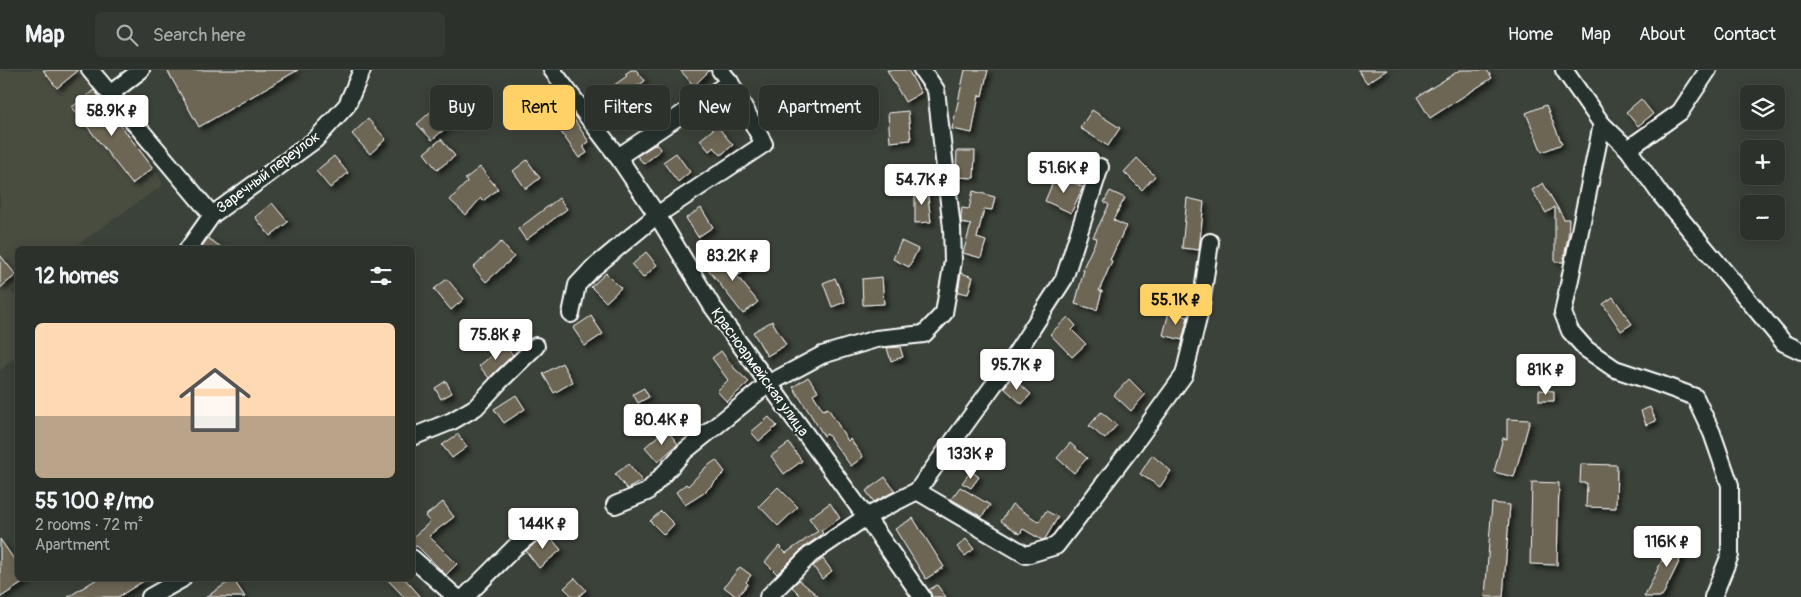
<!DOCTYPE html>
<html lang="en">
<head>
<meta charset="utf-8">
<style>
  body { margin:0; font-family:Pangolin,sans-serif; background:#343a33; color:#f1f3f6; height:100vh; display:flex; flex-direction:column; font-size:19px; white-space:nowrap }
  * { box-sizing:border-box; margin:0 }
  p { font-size:16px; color:#a6aaa9 }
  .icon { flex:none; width:28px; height:28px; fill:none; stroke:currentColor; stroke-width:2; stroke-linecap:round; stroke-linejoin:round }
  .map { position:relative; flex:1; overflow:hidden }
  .side { position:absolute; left:15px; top:176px; width:400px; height:335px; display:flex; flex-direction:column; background:#2c322b; border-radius:8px; box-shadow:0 2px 12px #0003,0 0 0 1px #484d47 }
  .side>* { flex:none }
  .hud { position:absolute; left:430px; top:15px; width:475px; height:45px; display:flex; gap:10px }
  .tools { position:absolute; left:1740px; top:15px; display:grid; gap:10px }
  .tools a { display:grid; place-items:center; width:45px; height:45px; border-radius:8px; background:#2c322b; box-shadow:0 2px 12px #0003,0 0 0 1px #484d47; font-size:25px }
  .price { position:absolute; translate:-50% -42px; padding:0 11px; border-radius:5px; background:#fff; color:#222; font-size:16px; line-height:32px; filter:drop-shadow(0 1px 2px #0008) }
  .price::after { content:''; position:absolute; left:50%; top:30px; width:15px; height:11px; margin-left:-8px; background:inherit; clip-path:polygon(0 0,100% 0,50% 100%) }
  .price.active { background:#ffd166; color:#111 }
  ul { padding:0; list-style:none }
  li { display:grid; align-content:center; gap:10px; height:265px; padding:0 20px }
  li+li { border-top:1px solid #484d47 }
  li span { display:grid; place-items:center; height:155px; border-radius:8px; color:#555 }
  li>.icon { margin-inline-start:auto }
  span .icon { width:90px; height:90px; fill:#fffc; stroke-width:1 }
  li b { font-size:21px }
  h2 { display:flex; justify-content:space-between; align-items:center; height:60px; padding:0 20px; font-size:21px }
  .chip { padding:0 18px; border-radius:8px; background:#2c322b; box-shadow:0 2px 12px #0003,0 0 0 1px #484d47; font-size:18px; line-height:45px }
  .chip.active { background:#ffd166; color:#111 }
  header { display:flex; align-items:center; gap:30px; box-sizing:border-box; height:70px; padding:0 25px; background:#2c322b; border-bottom:1px solid #484d47 }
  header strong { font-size:24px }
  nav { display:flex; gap:28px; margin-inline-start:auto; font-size:18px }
  .search { width:350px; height:45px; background:#343a33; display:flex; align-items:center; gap:12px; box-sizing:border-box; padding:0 18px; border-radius:8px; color:#a6aaa9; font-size:19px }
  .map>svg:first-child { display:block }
  .built { fill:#4a4d41 }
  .building { fill:#6d6655; stroke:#fff; filter:url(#shadow) }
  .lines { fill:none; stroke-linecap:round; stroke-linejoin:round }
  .minor-casing { stroke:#fff; stroke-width:20 }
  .minor { stroke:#26332d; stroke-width:16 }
  .labels { text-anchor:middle; stroke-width:4.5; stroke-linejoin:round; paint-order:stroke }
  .street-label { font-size:15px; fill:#fff; stroke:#26332d }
</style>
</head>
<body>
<header>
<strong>Map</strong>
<div class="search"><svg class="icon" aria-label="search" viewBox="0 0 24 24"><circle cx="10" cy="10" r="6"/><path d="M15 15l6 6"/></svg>Search here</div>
<nav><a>Home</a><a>Map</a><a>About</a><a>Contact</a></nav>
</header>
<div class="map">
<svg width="1801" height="527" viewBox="0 0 1801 527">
  <defs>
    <filter id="shadow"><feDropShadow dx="3.5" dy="3.5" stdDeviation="2.5" flood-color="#0009"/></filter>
  </defs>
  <rect width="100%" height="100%" fill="#3b4239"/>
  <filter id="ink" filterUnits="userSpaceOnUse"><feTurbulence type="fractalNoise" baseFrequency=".02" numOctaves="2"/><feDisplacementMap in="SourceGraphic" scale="10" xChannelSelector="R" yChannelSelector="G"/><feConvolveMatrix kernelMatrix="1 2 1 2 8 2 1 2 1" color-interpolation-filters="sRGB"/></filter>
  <g filter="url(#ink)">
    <!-- built -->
    <path class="built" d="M0,0H80L100,21L148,82L163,115L71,179H18L17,216L11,221L17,229V285L0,301Z"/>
    <!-- building -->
    <g class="building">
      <path d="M43,0H79L57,18Z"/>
      <path d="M167,0H298L199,57Z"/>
      <path d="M631,0H636L645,11L611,33L603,23L627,6L625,4Z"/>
      <path d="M680,0H710L694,16Z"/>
      <path d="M887,0H908L921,23L905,32Z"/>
      <path d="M965,0H988L982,26L979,25L972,63L952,59Z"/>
      <path d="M1358,0H1387L1367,13Z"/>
      <path d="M1460,0H1487L1492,8L1430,48L1417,27Z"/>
      <path d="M94,20L153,98L132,114L72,37Z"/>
      <path d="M465,20L479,40L467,48L463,43L432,70L417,54L438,35L441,38Z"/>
      <path d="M1641,29L1653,44L1638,56L1626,42Z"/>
      <path d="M619,32L629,45L615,56L605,43Z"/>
      <path d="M1546,35L1562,74L1542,82L1526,43Z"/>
      <path d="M568,40L589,72L583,76L587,83L579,88L554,52Z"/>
      <path d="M1092,40L1120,58L1108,76L1080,58Z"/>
      <path d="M908,41L911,70L890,72L888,43Z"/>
      <path d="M368,49L386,69L370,84L352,64Z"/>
      <path d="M717,56L733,75L721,85L714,77L709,81L700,70Z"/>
      <path d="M441,69L455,86L437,100L424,83Z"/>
      <path d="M656,74L661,80L644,94L637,86Z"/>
      <path d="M957,81H975L974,108L956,107Z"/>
      <path d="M676,83L690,102L678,112L663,92Z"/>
      <path d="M334,86L348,103L330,118L316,101Z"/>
      <path d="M1137,88L1155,106L1142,120L1124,102Z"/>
      <path d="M527,90L540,108L526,119L513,101Z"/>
      <path d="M480,97L498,119L483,131L481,128L466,145L450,130L467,112L465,109Z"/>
      <path d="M1056,105L1083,117L1071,143L1045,131Z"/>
      <path d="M1543,113L1564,149H1569L1568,167L1563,192H1555V137L1546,143L1532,120Z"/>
      <path d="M927,118L931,152L915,153V119Z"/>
      <path d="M973,121L995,127L992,140L984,139L977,168L986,171L981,188L963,183L971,155L961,153V146L962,138L969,139Z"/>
      <path d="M1110,121L1125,128L1113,150L1126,156L1110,190L1112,191L1099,221H1102L1097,240L1075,234L1084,200H1082L1097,168L1093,167L1109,135L1104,132Z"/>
      <path d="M559,128L567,139L526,170L518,159Z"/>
      <path d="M1187,128L1204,132L1199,180L1182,178Z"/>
      <path d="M272,133L288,152L270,166L255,147Z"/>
      <path d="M701,138L713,157L698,167L686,148Z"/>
      <path d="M208,168L224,179H200Z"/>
      <path d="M901,171L918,179L909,197L893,189Z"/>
      <path d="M501,172L514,187L486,212L473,197Z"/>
      <path d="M646,182L657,195L643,208L632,195Z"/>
      <path d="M731,182L745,201L737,206L758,232L743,244L708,199Z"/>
      <path d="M0,185L16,205L0,218Z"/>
      <path d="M606,203L621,218L606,232L591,217Z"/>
      <path d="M961,203L973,207L968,224L958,222Z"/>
      <path d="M882,207L884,234L863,235L862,209Z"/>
      <path d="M835,208L845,232L832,237L823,213Z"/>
      <path d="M447,209L464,229L451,240L434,219Z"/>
      <path d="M1613,227L1632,254L1621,261L1603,234Z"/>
      <path d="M1169,242L1188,247L1182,270L1163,265Z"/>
      <path d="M591,246L603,264L585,276L573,258Z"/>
      <path d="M1068,247L1076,256L1072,260L1086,274L1072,287L1050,264Z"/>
      <path d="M772,251L786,275L767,286L753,262Z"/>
      <path d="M504,275L513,285L489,308L479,296Z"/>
      <path d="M900,277L903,287L891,291L887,278Z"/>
      <path d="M721,281L734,298L749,312L727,332L717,321L728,310L712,288Z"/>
      <path d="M562,293L573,312L554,323L543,304Z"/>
      <path d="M808,307L818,321L813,324L823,340L828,338L848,371L850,369L863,387L851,396L827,364L824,366L793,317Z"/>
      <path d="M1012,307L1031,324L1022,334L1004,318Z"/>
      <path d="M1129,309L1145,325L1131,341L1114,325Z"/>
      <path d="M446,311L452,323L441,329L435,318Z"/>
      <path d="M644,318L649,327L638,333L633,324Z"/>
      <path d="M1539,320L1554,321V331H1539Z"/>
      <path d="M516,325L525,339L504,353L494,339Z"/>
      <path d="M1650,337L1656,351L1646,355L1641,341Z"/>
      <path d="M1101,342L1117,355L1105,369L1089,356Z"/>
      <path d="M769,347L777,356L759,371L751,362Z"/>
      <path d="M1507,349L1530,350L1514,407L1494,402L1503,368L1507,369Z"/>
      <path d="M666,359L678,374L658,392L645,377Z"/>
      <path d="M458,364L467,377L452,388L442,375Z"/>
      <path d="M789,373L802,391L784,404L771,386Z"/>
      <path d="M1070,373L1087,388L1074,403L1057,388Z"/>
      <path d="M1152,385L1171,401L1160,417L1140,404Z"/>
      <path d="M716,390L725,402L704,423L685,435L676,422L686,414L688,416L706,397Z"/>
      <path d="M629,394L642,411L627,419L615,404Z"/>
      <path d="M1581,394L1617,395L1616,438L1586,437L1587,413H1580Z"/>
      <path d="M971,401L979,407L971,418L962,413Z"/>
      <path d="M885,407L895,421L874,432L866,421Z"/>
      <path d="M1532,412L1559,413L1557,495L1530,494Z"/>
      <path d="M778,417L798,437L778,456L759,436Z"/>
      <path d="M960,417L990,435L982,447L951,429Z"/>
      <path d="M443,432L454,447L429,466L457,494L446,505L418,477L416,476L412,478V468L430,452L425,446Z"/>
      <path d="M830,433L840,448L821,461L823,463L820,466L803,478L777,504L765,492L779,476L786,483L818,461L809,448Z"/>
      <path d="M1492,433L1510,435L1503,527H1485Z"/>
      <path d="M1012,434L1039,452L1046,441L1058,447L1045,469L1042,470L1023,459L1020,464L1001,451Z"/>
      <path d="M661,441L674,454L664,465L650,451Z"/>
      <path d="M913,448L944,497L926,509L895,459Z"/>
      <path d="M546,463H547L561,480L539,498L526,481Z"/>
      <path d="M1674,466L1688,473L1662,527H1644Z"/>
      <path d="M0,469L18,495V509H29L1,527H0Z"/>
      <path d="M966,469L974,479L965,486L957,477Z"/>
      <path d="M823,489L832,501L822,509L813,496Z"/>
      <path d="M740,497L751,505L746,512L748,514L737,527L724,517Z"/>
      <path d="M575,508L586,520L578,527H573L564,518Z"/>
      <path d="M97,509H147L118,527H68Z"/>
      <path d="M233,509L245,527H206Z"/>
      <path d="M387,509H405L421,527H404Z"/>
      <path d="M799,510L811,520L819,527H802L792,517Z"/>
      <path d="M937,515L946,527H932L929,520Z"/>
    </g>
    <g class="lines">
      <!-- minor casing -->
      <g class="minor-casing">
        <g id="minor">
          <path d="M90,0L212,145"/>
          <path d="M552,0L618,87L657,145L712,236L866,447L922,527"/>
          <path d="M1564,0L1602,54L1628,79L1680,42L1708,0"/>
          <path d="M110,24L141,0"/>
          <path d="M1602,54L1563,243L1570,261L1586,279L1615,299L1657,313L1695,327L1712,363L1730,415V485L1713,527"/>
          <path d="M1628,79L1660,124L1784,273L1801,281"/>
          <path d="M618,87L730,12"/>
          <path d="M188,179L212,145L315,70L347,35L362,0"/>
          <path d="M571,244L577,215L592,199L657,145L764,74L730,12L720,0"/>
          <path d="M412,367L452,351L476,337L500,311L536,276"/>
          <path d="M917,421L1026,485L1056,476L1132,377L1184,305L1201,236L1210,172"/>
          <path d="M615,435L647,422L685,381L768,314L822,285L876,269L924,264L944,243L953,191L952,158L936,20L922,0"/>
          <path d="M412,488L456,527"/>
          <path d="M150,527L182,509"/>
          <path d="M465,527L514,478L538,458"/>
          <path d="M768,527L810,485L866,447L917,421L1011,291L1064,209L1100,97"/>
        </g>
      </g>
      <!-- minor -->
      <use href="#minor" class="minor"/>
    </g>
  </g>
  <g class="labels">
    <!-- street labels -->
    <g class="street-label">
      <text transform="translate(268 102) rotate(-37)" y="5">Заречный переулок</text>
      <text transform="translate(760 302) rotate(54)" y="5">Красноармейская улица</text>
    </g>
  </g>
</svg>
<div class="tools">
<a><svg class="icon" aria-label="layers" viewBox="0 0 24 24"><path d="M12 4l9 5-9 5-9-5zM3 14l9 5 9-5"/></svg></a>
<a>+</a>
<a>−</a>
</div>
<b class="price" style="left:112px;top:67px">58.9K ₽</b>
<b class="price" style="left:1064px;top:124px">51.6K ₽</b>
<b class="price" style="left:922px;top:136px">54.7K ₽</b>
<b class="price" style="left:733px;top:212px">83.2K ₽</b>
<b class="price active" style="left:1176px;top:256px">55.1K ₽</b>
<b class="price" style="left:496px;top:291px">75.8K ₽</b>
<b class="price" style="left:1017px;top:321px">95.7K ₽</b>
<b class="price" style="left:1546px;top:326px">81K ₽</b>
<b class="price" style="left:662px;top:376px">80.4K ₽</b>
<b class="price" style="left:971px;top:410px">133K ₽</b>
<b class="price" style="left:543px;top:480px">144K ₽</b>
<b class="price" style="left:1667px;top:498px">116K ₽</b>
<div class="hud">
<a class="chip">Buy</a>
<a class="chip active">Rent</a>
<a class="chip">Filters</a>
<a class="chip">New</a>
<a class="chip">Apartment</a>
</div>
<section class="side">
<h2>12 homes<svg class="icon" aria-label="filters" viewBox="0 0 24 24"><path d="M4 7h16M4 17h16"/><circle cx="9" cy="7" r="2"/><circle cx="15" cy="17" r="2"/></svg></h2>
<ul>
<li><span style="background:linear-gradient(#ffd9b3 60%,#b9a48a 0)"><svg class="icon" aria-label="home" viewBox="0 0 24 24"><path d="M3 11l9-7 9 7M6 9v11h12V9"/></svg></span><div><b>55 100 ₽/mo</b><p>2 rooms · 72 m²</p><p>Apartment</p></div></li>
</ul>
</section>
</div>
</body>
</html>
